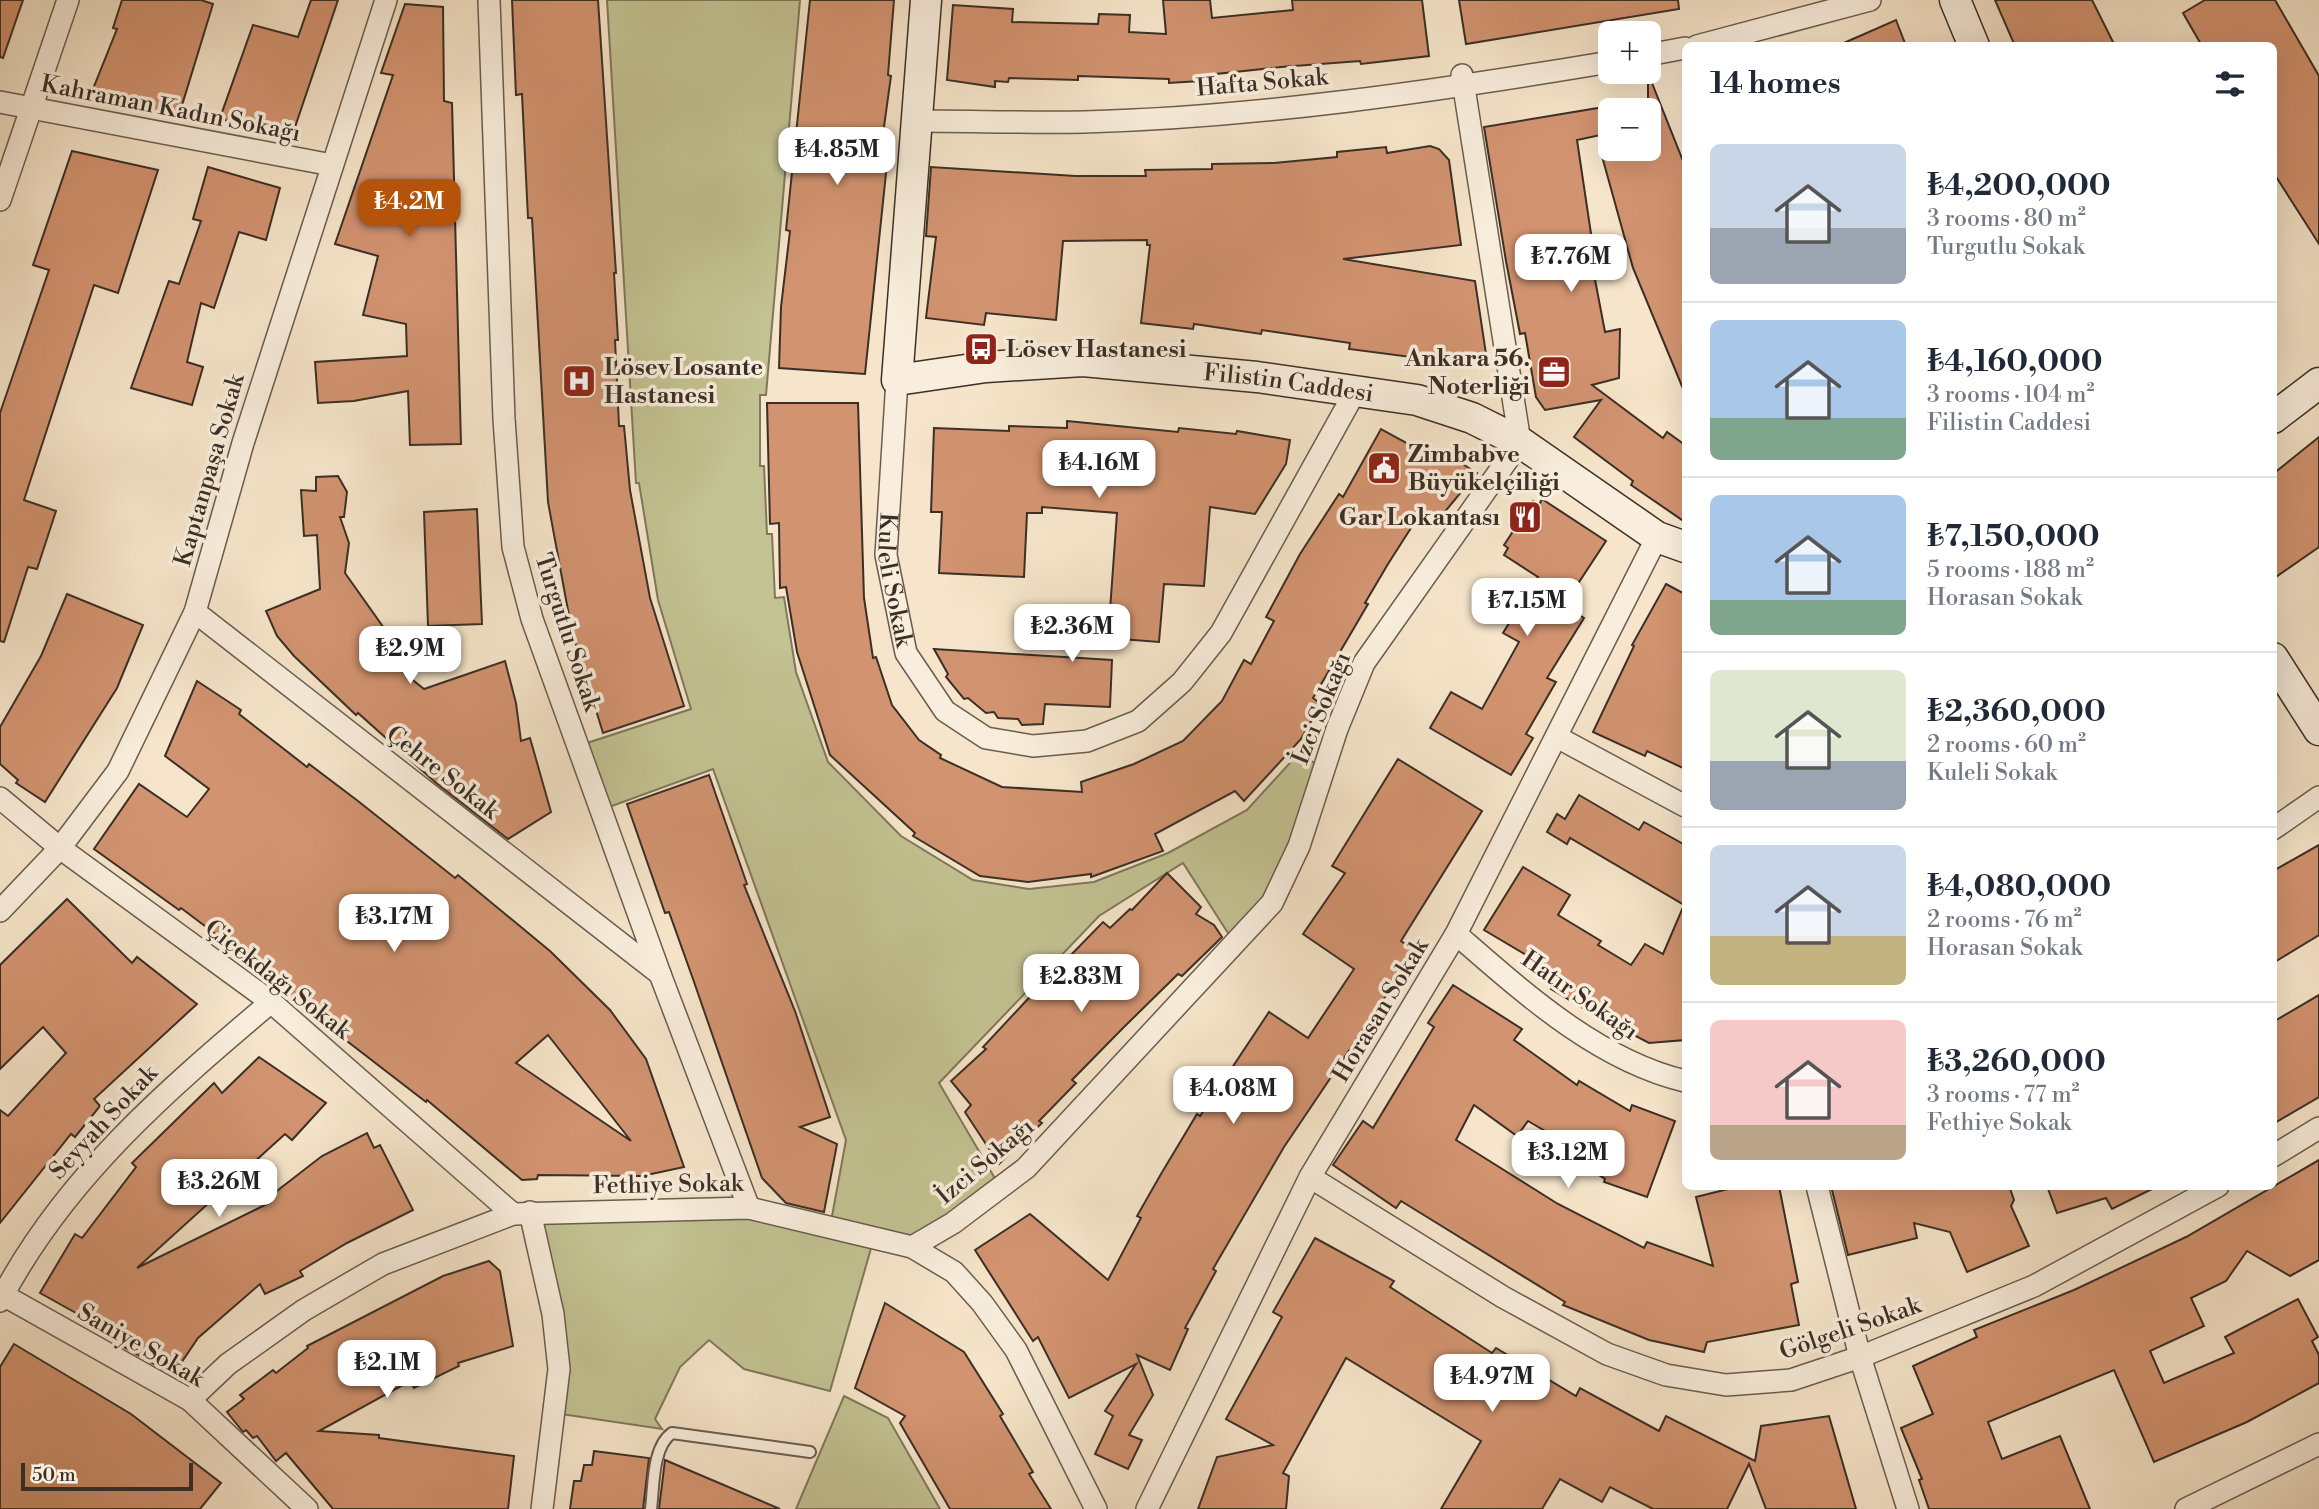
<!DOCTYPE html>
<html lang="en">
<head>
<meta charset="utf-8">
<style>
  body { margin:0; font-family:"Libre Bodoni",serif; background:#f6f6f7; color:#1f2937; height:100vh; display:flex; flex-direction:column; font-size:26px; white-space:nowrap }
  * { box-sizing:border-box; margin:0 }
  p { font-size:23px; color:#747a83 }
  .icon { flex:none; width:38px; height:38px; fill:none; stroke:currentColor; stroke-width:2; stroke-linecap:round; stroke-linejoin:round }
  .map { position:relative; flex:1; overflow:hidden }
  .details { position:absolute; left:1682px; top:42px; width:595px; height:1148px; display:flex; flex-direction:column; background:#fff; border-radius:10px; box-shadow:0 7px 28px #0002 }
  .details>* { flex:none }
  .fabs { position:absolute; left:1598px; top:21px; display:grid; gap:14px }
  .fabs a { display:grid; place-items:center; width:63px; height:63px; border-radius:10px; background:#fff; box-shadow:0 7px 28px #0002; font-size:35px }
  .scale { position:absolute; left:21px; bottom:18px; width:172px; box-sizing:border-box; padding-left:7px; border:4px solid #3b2f26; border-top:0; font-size:19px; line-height:24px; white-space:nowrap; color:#3b2f26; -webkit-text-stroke:5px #f9eedd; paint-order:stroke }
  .price { position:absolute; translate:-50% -60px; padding:0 16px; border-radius:14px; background:#fff; color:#222; font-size:23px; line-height:46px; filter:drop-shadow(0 2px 4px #0008) }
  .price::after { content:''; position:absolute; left:50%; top:42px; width:21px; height:16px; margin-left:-10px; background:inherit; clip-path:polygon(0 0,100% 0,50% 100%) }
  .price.active { background:#b45309; color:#fff }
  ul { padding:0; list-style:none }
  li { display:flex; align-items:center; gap:21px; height:175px; padding:0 28px }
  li+li { border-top:2px solid #e0e1e3 }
  li span { display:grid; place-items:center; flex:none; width:196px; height:140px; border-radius:10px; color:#555 }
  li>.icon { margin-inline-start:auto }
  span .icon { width:84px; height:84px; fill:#fffc; stroke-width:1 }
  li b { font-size:30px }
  h2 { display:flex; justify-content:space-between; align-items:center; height:84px; padding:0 28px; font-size:30px }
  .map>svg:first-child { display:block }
  .green { fill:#c3c292; stroke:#7f785c; stroke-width:2 }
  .building { fill:#d29370; stroke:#3b2f26; stroke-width:2; fill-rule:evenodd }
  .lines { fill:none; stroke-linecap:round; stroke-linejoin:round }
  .lane-casing { stroke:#6a5c4f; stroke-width:14 }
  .street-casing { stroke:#6a5c4f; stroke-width:24 }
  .secondary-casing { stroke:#3b2f26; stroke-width:33 }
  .lane { stroke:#f9eedd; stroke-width:10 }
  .street { stroke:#f9eedd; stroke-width:21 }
  .secondary { stroke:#f9eedd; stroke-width:30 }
  .labels { text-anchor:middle; stroke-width:7; stroke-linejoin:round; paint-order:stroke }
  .street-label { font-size:24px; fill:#3b2f26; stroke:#f9eedd }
  .poi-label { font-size:24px; font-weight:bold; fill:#3b2f26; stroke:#f9eedd; text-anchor:start }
</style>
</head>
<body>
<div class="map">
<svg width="2319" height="1509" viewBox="0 0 2319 1509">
  <rect width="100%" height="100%" fill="#f6e5ca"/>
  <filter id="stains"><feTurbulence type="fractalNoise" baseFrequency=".00286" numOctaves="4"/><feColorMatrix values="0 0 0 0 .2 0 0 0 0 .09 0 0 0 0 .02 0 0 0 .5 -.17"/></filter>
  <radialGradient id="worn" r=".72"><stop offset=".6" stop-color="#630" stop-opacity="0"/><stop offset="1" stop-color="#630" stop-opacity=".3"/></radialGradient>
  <!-- green -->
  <g class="green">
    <path d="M607,0H800L766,395H760V466H764L767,534H772L775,598L784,597L796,672L828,762L901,836L973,880L1029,889L1094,882L1168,853L1247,810L1299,753L1324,769L1299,846L1235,944L1183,863L1099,916L939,1083L1000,1187L912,1247L874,1238L830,1391L744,1369L709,1340L680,1367L655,1419L662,1429L554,1413L559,1369L530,1212L749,1208L830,1227L846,1140L713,769L601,810L578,746L691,709L658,600L639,483H636Z"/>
    <path d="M844,1396L888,1418L940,1509H796Z"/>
  </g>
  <!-- building -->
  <g class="building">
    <path d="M0,0H23L3,58L0,57Z"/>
    <path d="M122,0H201L213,4L179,115L89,99L117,29L113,28Z"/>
    <path d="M311,0H338L292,136L245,120L243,127L220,118L253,25L298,37Z"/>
    <path d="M512,0H598L616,273H614L618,340H615L619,426H624L630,490L650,598L684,706L603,733L572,632L548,502L532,218H528L522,94L516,95Z"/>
    <path d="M810,0H894L888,75L891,76L883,134L890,135L865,374L779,368L781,307L790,231L786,230Z"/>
    <path d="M1163,0H1210L1212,18L1293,10L1292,0H1422L1429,56L1361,64L1360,61L1281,67L1216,74V80L1169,83V79L1078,76V80L1009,78L1008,82L995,81V87L947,80L953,5L1013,9L1012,22L1098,24L1099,14L1130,15L1129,32L1166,34Z"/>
    <path d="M1459,0H1678L1679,9L1466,44Z"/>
    <path d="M1995,0H2092L2115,46H2015Z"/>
    <path d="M2205,0H2275L2319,76V244L2273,172V46H2202L2183,13Z"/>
    <path d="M405,4L443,7L444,101L452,103L461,444L410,445L408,391L354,401L318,403L315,362L407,356L406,324L363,315L378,256L335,244L393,75L381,73Z"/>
    <path d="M1896,20L1906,46H1837Z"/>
    <path d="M1648,73L1685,166L1684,391L1633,268L1600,149H1648Z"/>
    <path d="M1610,106V133L1577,140L1593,247L1589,248L1605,332L1620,329L1619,378L1592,385L1663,438L1667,432L1685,445V522L1631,485L1633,481L1574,437L1601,400L1545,410L1536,397L1525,333L1520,334L1506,261L1484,127Z"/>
    <path d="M1430,146L1439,149L1449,160L1461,245L1343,259L1475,281L1488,367L1349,349L1350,343L1262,330L1261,334L1194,324L1193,329L1141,323L1150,245H1147V240L1063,241L1056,320L986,313L984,325L926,318L936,237L926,236L931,167L1076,176H1146L1145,170L1212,169V164L1274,163L1337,157V152L1386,147L1387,153Z"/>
    <path d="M72,151L158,170L118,293L94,285L24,500L56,511L37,569L28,567L4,642L0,641V413L49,270L33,265Z"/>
    <path d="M208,167L280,188L266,240L239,232L214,308L201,303L187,362L203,367L192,405L131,388L169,281L179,284L201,221L193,219Z"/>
    <path d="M767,403H858L864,598L873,658L876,657L892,705L919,740L941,755L940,758L1002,787L1082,792L1081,782L1134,764L1183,741L1222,701L1244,660L1251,664L1274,621L1266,617L1300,554L1339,494L1343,497L1381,429L1432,457L1438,449L1477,473L1433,526L1418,517L1388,564L1365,603L1368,604L1313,698L1321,704L1301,739L1244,801L1235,791L1155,834L1163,851L1091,877V874L1028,882L980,876L913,836L915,833L830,755L797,652L786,587L780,588L779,523L770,524Z"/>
    <path d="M1067,421L1178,432L1179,428L1236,434L1237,431L1290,440L1286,464L1255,514L1210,507L1204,586L1164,584L1159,642L1108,638L1117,513L1042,507V513H1027L1024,577L939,573L942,512H931L934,428L1009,431V426L1067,428Z"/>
    <path d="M2319,437V547L2273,579V474Z"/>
    <path d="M338,476L347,492L344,517H340L349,543L345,573L384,628L412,655L399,669L424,689L505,661L516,703L521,741L530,738L551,812L508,839L436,783L358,713L356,715L294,656L277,636L266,611L320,589L317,535L304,536L301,490L316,491V477Z"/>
    <path d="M1542,499L1606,541L1564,605L1584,618L1547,678L1556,682L1526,734L1533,738L1511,775L1430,728L1451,692L1482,709L1519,642L1503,633L1538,577L1504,555L1508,548L1504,545L1533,501L1539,505Z"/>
    <path d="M477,509L482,624L428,626L424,512Z"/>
    <path d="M1666,584L1685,594V769L1647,751L1645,756L1593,732L1634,646L1632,645Z"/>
    <path d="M67,594L143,625L117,688L45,802L16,783L18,780L0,764V727L41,656Z"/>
    <path d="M934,649L1112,660L1110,707L1045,704L1043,724L1022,725L1018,719L998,718L994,712L986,713L968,698L964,699L946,677L948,674Z"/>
    <path d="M197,681L241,710L239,714L307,767L309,764L358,801L455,878L458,875L550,951L610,1010L646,1059L684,1167L642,1176L538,1175L537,1179L522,1180L427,1100L426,1102L247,964L250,960L181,908L179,910L94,849L139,784L187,817L209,789L165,756ZM548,1035L631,1141L516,1063Z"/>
    <path d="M1398,759L1482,811L1401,941L1416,951L1284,1147L1213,1269L1216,1271L1185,1328L1188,1329L1170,1370L1137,1355L1153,1395L1129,1435L1142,1440L1128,1469L1095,1454L1113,1416L1105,1411L1136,1364L1069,1398L1038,1337L1033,1341L975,1250L1030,1214L1108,1280L1141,1218L1137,1216L1161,1174L1197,1114L1200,1116L1269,1012L1308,1038L1354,969L1303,934L1345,873L1332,866Z"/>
    <path d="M709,775L747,884L744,885L795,1011L830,1117L800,1127L837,1144L824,1212L786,1203L762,1178L693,979L669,912L665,913L627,804Z"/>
    <path d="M1579,795L1639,830L1644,822L1685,845V1040L1649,1043L1586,1010L1551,989L1560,975L1484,930L1523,867L1570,895L1558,915L1601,941L1598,945L1631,965L1645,944L1663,954L1684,905L1570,838L1567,844L1547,832L1557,814L1565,819Z"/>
    <path d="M2319,845V935L2273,963V871Z"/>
    <path d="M1167,873L1201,907L1196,914L1214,925L1222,937L1182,976L1178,974L1123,1028L1072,1080L1076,1083L1039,1121L1042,1123L999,1164L965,1112L971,1105L951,1081L986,1049L983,1047L1026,1001L1103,922L1110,928L1130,909L1132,910Z"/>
    <path d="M67,899L132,963L137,957L197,1004L94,1099L100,1106L75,1137L71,1134L0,1223V1110L8,1116L66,1053L43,1027L0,1069V965Z"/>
    <path d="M1453,985L1522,1029L1514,1040L1577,1085L1579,1081L1630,1111L1632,1105L1675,1121L1647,1197L1604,1182L1605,1179L1569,1156L1574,1148L1528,1121L1517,1136L1474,1105L1456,1140L1558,1204L1644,1248L1647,1242L1713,1266L1696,1197L1740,1186H1779L1798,1282L1791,1284L1799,1325L1707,1342L1704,1352L1649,1340L1563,1305L1565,1302L1401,1201L1396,1208L1333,1165L1363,1121L1373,1128L1434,1027L1428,1023Z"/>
    <path d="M2319,995V1097L2273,1124V1022Z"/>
    <path d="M259,1057L326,1103L292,1140L285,1134L137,1268L271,1202L269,1197L322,1156L367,1133L374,1148L380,1145L413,1210L347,1243L300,1271L303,1276L265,1294L260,1284L198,1338L173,1375L115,1342L119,1337L40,1293L75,1234L82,1238L136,1167L132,1163L214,1083L222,1093Z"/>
    <path d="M2319,1160V1260L2290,1276L2247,1251L2226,1281L2191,1298L2204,1326L2150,1351L2164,1383L2234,1353L2225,1337L2298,1299L2318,1337L2312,1341L2319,1355V1383L2247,1422L2154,1462L2114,1370L1988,1422L2002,1459L2060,1436L2090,1509H1929L1919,1480L1922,1479L1901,1428L1933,1414L1913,1366L1977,1337L1974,1330L2074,1290L2186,1237Z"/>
    <path d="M1831,1186H2009L2014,1200L2011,1206L2029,1246L1967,1272L1950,1232L1914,1223L1917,1238L1848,1255Z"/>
    <path d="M2047,1186H2158L2112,1209L2106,1198L2057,1213Z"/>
    <path d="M1315,1238L1394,1281L1390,1287L1492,1353L1496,1348L1576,1396L1580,1388L1659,1431L1666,1416L1755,1461L1761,1426L1829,1416L1856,1509H1766L1749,1464L1727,1509H1653L1610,1487L1602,1502L1560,1479L1542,1509H1441L1481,1441L1346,1358L1283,1473L1289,1476L1286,1509H1198L1217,1457L1273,1445L1226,1419L1282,1317L1273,1312Z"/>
    <path d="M489,1261L500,1271L513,1346L458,1363L459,1366L414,1388L410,1381L319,1431L379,1435V1438L514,1456L508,1509H333L286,1453L276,1461L257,1436L253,1438L246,1430L243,1432L227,1412L244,1399L240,1395L273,1370L276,1373L308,1348L307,1346L443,1276Z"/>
    <path d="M885,1303L964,1352L1003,1414L1000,1416L1033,1472L1029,1474L1051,1509H950L900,1423L905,1416L855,1388Z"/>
    <path d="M14,1344L131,1414L221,1483L200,1509H0V1367Z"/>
    <path d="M594,1451L649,1458L643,1509H570L574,1481H581L584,1465H592Z"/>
    <path d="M665,1460L780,1509H659Z"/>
  </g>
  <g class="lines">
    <!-- lane casing -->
    <g class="lane-casing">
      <path id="lane" d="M651,1509C654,1486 652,1447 672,1433L810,1452"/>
    </g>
    <!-- street casing -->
    <g class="street-casing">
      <g id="street">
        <path d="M489,0L504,419L513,547L532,619L660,974L749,1208"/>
        <path d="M1697,46L1870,0"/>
        <path d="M1648,55L1685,48"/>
        <path d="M0,102L332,165"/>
        <path d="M915,121C971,121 1028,123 1084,122C1261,117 1436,91 1610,62"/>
        <path d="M0,200L68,0"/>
        <path id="s1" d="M897,380L886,555L906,653L945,711L986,738L1033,746L1087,741L1138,721L1182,682L1221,633L1356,390"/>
        <path d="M195,612L660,974"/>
        <path d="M1557,737L1685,806"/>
        <path d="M0,798L60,848L271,1002L513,1214"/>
        <path d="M2273,829L2319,797"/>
        <path d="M0,911L60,848L118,771L195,612L243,443L386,0"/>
        <path d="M1456,934C1523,992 1597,1060 1685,1081"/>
        <path d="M2273,1156L2319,1128"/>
        <path d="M1310,1177L1503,1297L1607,1354L1666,1375L1726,1385L1791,1380L1860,1357L2034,1286L2218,1186"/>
        <path d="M1817,1186L1860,1357L1908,1509"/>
        <path d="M530,1212L553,1314L559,1369L542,1509"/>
        <path d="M912,1247L953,1223L1026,1168L1272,903L1299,846L1337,729L1364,663L1520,442L1462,75"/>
        <path d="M3,1295L190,1400L307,1509"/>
        <path d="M0,1301C64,1178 167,1090 271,1002"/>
        <path d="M190,1400L228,1364L304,1310L383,1264L513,1214L749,1208L912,1247L954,1272L982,1303L1016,1350L1096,1509"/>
        <path d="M1147,1509L1310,1177L1456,934L1657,537"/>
        <path d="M2186,1509L2319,1444"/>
      </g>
    </g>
    <!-- secondary casing -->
    <g class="secondary-casing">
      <g id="secondary">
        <path id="s2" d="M926,0L897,380L986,367L1083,361L1257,377L1417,400L1472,418L1520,442L1657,537L1685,547"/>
        <path d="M1955,0L1974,46"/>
        <path d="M2273,418L2319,383"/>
        <path d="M2273,658L2319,730"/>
      </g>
    </g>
    <!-- lane -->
    <use href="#lane" class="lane"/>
    <!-- street -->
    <use href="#street" class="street"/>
    <!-- secondary -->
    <use href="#secondary" class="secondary"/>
  </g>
  <!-- icons -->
  <defs>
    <g id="bus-square" transform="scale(1.75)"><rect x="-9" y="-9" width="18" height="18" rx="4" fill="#8f2418" stroke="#f9eedd"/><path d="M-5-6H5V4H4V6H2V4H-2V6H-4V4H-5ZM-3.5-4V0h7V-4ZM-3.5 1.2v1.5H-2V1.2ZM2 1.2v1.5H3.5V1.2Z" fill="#fff"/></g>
    <g id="office-square" transform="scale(1.75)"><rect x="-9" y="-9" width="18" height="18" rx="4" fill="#8f2418" stroke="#f9eedd"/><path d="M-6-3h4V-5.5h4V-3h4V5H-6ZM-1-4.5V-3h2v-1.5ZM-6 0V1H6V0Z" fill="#fff"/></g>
    <g id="hospital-square" transform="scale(1.75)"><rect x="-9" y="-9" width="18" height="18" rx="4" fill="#8f2418" stroke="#f9eedd"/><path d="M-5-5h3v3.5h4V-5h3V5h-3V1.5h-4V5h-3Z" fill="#fff"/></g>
    <g id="civic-square" transform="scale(1.75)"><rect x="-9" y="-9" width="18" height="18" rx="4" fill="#8f2418" stroke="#f9eedd"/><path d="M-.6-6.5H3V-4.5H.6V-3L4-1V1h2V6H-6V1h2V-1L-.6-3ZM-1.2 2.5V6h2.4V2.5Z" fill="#fff"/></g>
    <g id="restaurant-square" transform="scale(1.75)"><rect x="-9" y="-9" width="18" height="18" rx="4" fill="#8f2418" stroke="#f9eedd"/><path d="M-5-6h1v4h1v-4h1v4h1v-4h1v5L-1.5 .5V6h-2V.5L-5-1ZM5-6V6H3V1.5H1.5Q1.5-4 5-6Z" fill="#fff"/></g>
  </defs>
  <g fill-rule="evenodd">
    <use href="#bus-square" x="981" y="349"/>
    <use href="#office-square" x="1554" y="372"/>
    <use href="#hospital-square" x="579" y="381"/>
    <use href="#civic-square" x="1384" y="468"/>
    <use href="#restaurant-square" x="1525" y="517"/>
  </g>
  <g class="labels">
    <!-- street labels -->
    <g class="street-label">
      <text transform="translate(1262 82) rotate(-5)" y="8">Hafta Sokak</text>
      <text transform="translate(171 108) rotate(11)" y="8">Kahraman Kadın Sokağı</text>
      <text dy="8" stroke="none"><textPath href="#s2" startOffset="775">Filistin Caddesi</textPath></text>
      <text transform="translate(209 470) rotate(-74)" y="8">Kaptanpaşa Sokak</text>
      <text dy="8" stroke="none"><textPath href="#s1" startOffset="201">Kuleli Sokak</textPath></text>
      <text transform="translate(568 632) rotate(72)" y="8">Turgutlu Sokak</text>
      <text transform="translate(1321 708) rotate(-68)" y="8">İzci Sokağı</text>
      <text transform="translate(443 772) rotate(38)" y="8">Çehre Sokak</text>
      <text transform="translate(278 979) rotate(38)" y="8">Çiçekdağı Sokak</text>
      <text transform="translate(1580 995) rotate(35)" y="8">Hatır Sokağı</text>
      <text transform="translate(1380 1010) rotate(-59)" y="8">Horasan Sokak</text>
      <text transform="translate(103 1122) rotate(-47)" y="8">Seyyah Sokak</text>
      <text transform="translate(985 1161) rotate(-40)" y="8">İzci Sokağı</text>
      <text transform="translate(668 1184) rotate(-1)" y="8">Fethiye Sokak</text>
      <text transform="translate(1850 1328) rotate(-19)" y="8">Gölgeli Sokak</text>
      <text transform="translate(141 1345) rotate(30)" y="8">Saniye Sokak</text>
    </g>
    <!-- poi labels -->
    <g class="poi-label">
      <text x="1006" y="357">Lösev Hastanesi</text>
      <text x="1530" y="366" text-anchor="end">Ankara 56.<tspan x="1530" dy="28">Noterliği</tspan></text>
      <text x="604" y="375">Lösev Losante<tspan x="604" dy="28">Hastanesi</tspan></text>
      <text x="1408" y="462">Zimbabve<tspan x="1408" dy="28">Büyükelçiliği</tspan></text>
      <text x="1500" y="525" text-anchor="end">Gar Lokantası</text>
    </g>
  </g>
  <rect width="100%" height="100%" filter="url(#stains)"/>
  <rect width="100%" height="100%" fill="url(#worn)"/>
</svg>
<div class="fabs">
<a>+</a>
<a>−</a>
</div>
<div class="scale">50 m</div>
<b class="price" style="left:837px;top:187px">₺4.85M</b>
<b class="price active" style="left:409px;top:239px">₺4.2M</b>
<b class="price" style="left:1571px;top:294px">₺7.76M</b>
<b class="price" style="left:1099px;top:500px">₺4.16M</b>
<b class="price" style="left:1527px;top:638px">₺7.15M</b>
<b class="price" style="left:1072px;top:664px">₺2.36M</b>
<b class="price" style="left:410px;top:686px">₺2.9M</b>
<b class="price" style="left:394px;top:954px">₺3.17M</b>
<b class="price" style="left:1081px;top:1014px">₺2.83M</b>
<b class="price" style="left:1233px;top:1126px">₺4.08M</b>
<b class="price" style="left:1568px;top:1190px">₺3.12M</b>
<b class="price" style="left:219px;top:1219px">₺3.26M</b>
<b class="price" style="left:387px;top:1400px">₺2.1M</b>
<b class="price" style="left:1492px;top:1414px">₺4.97M</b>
<section class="details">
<h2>14 homes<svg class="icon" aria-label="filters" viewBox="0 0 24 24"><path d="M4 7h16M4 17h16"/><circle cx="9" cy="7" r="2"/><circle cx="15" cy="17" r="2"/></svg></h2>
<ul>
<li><span style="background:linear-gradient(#c9d6e8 60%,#9aa5b1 0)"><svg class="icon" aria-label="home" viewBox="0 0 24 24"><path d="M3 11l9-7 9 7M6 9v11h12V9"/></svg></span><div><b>₺4,200,000</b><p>3 rooms · 80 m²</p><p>Turgutlu Sokak</p></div></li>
<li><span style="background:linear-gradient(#a9c7e8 70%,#7fa58c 0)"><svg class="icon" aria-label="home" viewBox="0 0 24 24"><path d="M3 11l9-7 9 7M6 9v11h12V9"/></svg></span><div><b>₺4,160,000</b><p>3 rooms · 104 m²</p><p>Filistin Caddesi</p></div></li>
<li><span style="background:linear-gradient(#a9c7e8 75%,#7fa58c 0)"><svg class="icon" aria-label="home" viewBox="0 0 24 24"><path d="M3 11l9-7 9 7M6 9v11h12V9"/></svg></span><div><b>₺7,150,000</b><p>5 rooms · 188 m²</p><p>Horasan Sokak</p></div></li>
<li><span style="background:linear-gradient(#dfe7d0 65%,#9aa5b1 0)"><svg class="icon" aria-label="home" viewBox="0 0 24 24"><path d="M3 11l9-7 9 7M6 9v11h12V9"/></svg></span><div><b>₺2,360,000</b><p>2 rooms · 60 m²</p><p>Kuleli Sokak</p></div></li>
<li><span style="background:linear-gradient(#c9d6e8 65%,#c2b280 0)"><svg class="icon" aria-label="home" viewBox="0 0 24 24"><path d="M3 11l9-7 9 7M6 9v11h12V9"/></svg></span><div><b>₺4,080,000</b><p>2 rooms · 76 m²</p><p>Horasan Sokak</p></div></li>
<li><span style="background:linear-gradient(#f6c9c9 75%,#b9a48a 0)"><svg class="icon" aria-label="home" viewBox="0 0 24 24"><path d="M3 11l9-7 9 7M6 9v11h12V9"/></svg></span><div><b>₺3,260,000</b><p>3 rooms · 77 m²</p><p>Fethiye Sokak</p></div></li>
</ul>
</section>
</div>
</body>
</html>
